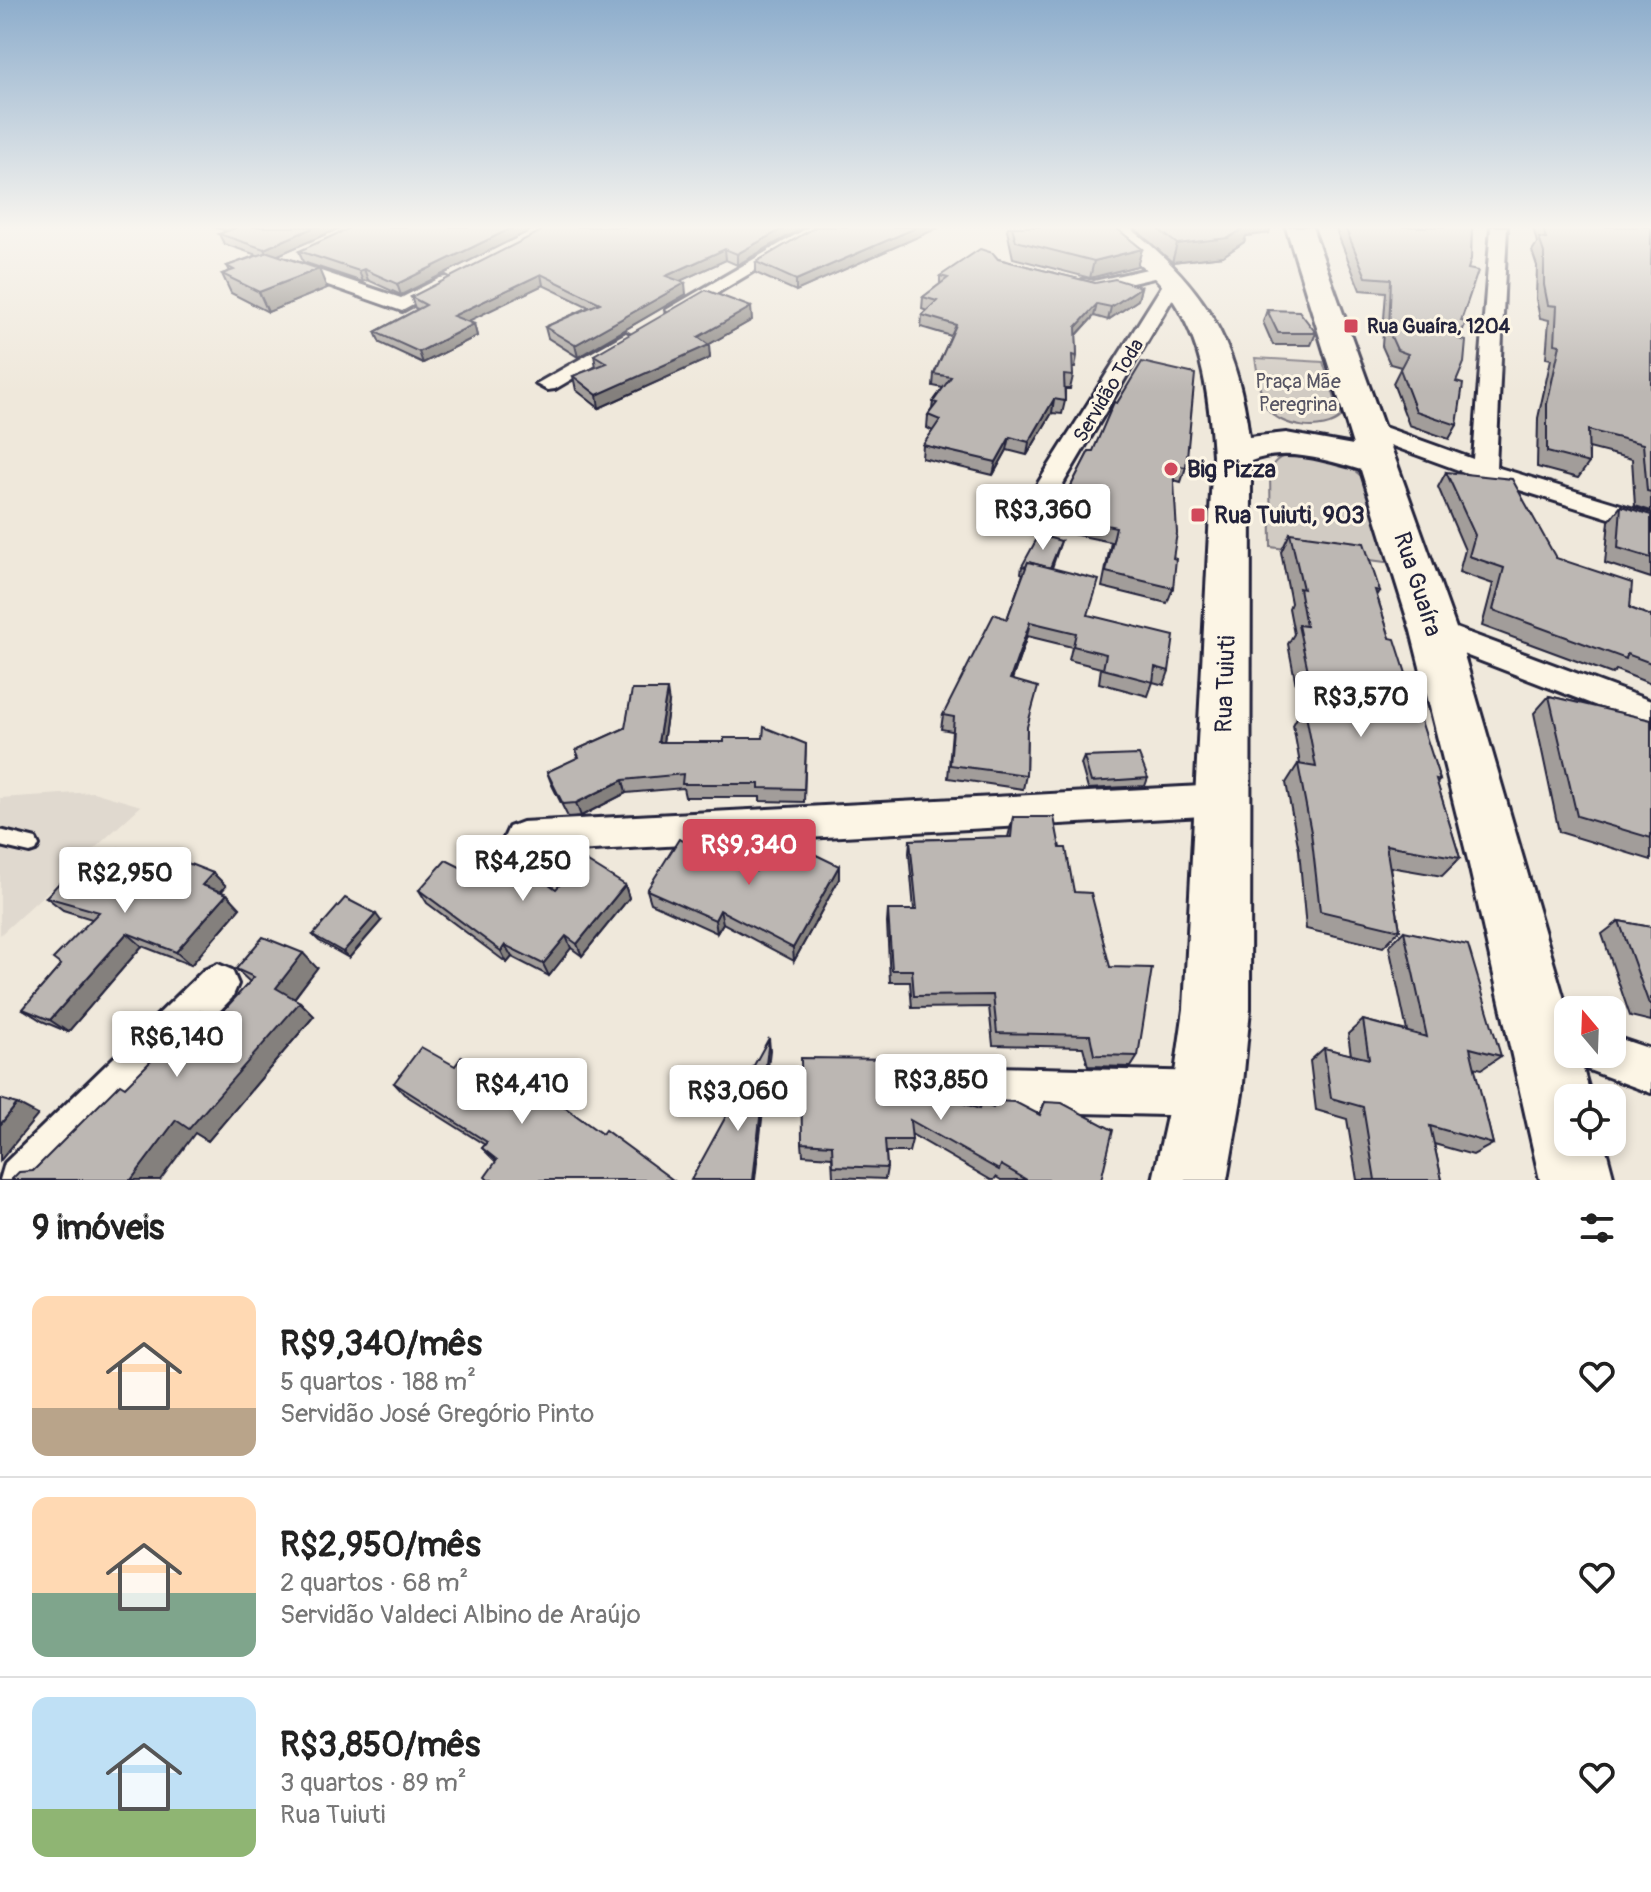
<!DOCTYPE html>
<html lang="pt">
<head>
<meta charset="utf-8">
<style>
  body { margin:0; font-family:Pangolin,sans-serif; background:#f6f6f6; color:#222; height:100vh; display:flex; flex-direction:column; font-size:30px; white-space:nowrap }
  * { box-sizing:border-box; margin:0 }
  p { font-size:26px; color:#767676 }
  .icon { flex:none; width:44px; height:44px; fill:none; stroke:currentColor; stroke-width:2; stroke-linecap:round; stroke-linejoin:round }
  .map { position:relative; height:1180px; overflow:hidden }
  .sheet { display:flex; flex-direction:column; background:#fff; flex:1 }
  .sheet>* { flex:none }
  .needle { width:52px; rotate:341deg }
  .fabs { position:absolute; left:1554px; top:996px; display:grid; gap:16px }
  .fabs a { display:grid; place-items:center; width:72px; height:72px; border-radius:16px; background:#fff; box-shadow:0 4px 12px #0003; font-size:40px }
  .price { position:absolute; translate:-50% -68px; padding:0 18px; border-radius:8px; background:#fff; color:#222; font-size:26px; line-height:52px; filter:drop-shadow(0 2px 4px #0008) }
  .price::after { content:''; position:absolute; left:50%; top:48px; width:24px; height:18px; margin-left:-12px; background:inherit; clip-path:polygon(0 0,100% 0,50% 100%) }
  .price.on { background:#d1495b; color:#fff }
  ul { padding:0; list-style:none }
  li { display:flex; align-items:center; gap:24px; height:200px; padding:0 32px }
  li+li { border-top:2px solid #e0e0e0 }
  li span { display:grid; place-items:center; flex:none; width:224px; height:160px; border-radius:16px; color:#555 }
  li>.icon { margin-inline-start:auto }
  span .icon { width:96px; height:96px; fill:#fffc; stroke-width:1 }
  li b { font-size:34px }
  h2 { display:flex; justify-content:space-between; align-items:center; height:96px; padding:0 32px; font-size:34px }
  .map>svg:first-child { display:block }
  .built { fill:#e0d9cf }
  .green { fill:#d1cbc3; stroke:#7a767f; stroke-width:2 }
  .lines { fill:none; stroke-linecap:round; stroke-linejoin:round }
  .service-casing { stroke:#22223b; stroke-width:6 }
  .minor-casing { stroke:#22223b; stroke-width:6 }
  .primary-casing { stroke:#22223b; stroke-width:6 }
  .service { fill:#fcf5e5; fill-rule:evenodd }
  .minor { fill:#fcf5e5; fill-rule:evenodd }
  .primary { fill:#fcf5e5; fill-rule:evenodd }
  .wall { fill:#a29d9a; stroke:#22223b; stroke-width:2 }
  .shaded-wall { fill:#84807d; stroke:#22223b; stroke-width:2 }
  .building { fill:#bcb7b3; stroke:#22223b; stroke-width:2 }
  .poi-dot { fill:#d1495b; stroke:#fcf5e5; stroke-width:3 }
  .labels { text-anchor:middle; stroke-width:6; stroke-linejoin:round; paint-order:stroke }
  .far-poi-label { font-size:20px; font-weight:bold; fill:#22223b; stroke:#fcf5e5; text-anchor:start }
  .far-park-label { font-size:20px; fill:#575564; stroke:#fcf5e5 }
  .far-street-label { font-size:20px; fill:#22223b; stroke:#fcf5e5 }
  .poi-label { font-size:24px; font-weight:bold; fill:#22223b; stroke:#fcf5e5; text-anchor:start }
  .street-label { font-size:24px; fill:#22223b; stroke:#fcf5e5 }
</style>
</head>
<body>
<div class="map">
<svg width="1651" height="1180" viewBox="0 0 1651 1180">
  <rect width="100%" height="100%" fill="#efe8db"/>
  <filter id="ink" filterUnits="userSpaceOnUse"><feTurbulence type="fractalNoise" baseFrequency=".0125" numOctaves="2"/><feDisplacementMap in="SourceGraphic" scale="16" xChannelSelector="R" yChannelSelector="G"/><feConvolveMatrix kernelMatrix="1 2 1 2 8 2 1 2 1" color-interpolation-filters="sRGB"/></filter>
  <g filter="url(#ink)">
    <!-- built -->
    <path class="built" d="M93,792L141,806L0,935V798Z"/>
    <!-- green -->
    <g class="green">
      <path d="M1255,358L1323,362L1341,417C1324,434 1280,428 1267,408C1259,395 1258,373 1255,358Z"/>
      <path d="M1295,453L1344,462L1366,480L1393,563L1271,547L1270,470C1275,458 1283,456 1295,453Z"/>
    </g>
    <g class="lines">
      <!-- service casing -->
      <g class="service-casing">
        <path id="service" d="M0,830L36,839L39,845L36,851L30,853L0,846Z"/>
      </g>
      <!-- minor casing -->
      <g class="minor-casing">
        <g id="minor">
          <path d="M809,227H828L682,314L675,316L666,310Z"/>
          <path d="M1491,227H1507L1496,467L1651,514V531L1475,476L1357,433L1354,428L1357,423H1373L1473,459Z"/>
          <path d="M288,260L401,298L440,278L446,277L455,282L402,311L282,269L279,265L282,261Z"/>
          <path d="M1165,265L1171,266L1174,270L1171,274L1093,292L1075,284L1084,279L1094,281Z"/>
          <path d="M1174,276L1183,281L1054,499L1050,505H1032L1028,499L1165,281Z"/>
          <path d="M626,333L636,339L633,343L555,389L547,390L536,384Z"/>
          <path d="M1434,620L1651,701V727L1424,639L1419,631L1424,623Z"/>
          <path d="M1221,785L1233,789L1238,800L1233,811L1221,815L522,854L509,849L504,838L509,827L522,822Z"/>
          <path d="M218,964L232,970L238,984L232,998L55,1180H0L5,1163L204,970Z"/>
          <path d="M1612,1036L1651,1049V1093L1586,1069L1580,1054H1612Z"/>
          <path d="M951,1066L1207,1072L1223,1078L1229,1094L1223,1110L1207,1116L951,1110L935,1104L929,1088L935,1072Z"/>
        </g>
      </g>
      <!-- primary casing -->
      <g class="primary-casing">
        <path id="primary" d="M1102,227H1129C1204,286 1238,342 1249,437L1286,433L1353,445L1286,227H1312L1457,631L1568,1013V1054H1579L1591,1098H1568V1142H1604L1614,1180H1540L1468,860L1411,631L1361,470C1326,460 1286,447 1251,461L1250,1009L1242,1094L1227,1180H1153L1172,1094L1184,1009L1213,455C1209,392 1202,331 1159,282C1142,263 1113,247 1102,227Z"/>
      </g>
      <!-- service -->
      <use href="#service" class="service"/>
      <!-- minor -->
      <use href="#minor" class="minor"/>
      <!-- primary -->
      <use href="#primary" class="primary"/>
    </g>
    <!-- wall -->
    <g class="wall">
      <path d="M214,227H342L278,255L327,288L268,312L231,293L222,274L230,271L227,266L257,255L224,244L219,234L227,231Z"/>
      <path d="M537,227L401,295L368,280L363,282L303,262L299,251Z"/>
      <path d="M804,227L737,265L726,260L679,281L686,294L578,357L548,338L545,327L589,307L543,285L467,321L474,324L477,336L423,363L380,343L375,332L418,309L415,308L411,297Z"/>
      <path d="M816,227H940L796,291L756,273V262Z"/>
      <path d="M1008,227H1115L1142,249L1137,266L1090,278L1013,258L1007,230Z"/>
      <path d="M1133,227H1271L1269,233L1246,236L1244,242L1223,256L1172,262Z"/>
      <path d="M1335,227H1472L1468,269L1459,339L1456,382L1457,425L1449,439L1409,425L1393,383L1401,367L1390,364L1382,346L1386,292L1360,290Z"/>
      <path d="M1533,227H1651V511L1635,506L1632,459L1589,448V463L1578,478L1537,467L1538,418L1551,359L1546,358L1549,320L1540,318L1536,299L1537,266L1532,251L1537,243Z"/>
      <path d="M998,259L1095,283L1141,287L1138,300L1108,320L1094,316L1076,336L1077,356L1075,368H1072L1073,376L1070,389H1065V401L1062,414L1052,413L1027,455L1007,450L993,475L922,458L923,445L933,431L927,428L928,415L932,409L933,402L943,388L933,386L934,374L951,336L921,327L922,315L927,311L922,309L923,297L940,284V276Z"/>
      <path d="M1267,310L1316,333L1311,345H1273L1263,322Z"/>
      <path d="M752,320L708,345L710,358L599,408L576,390L573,376L596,367L594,355Z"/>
      <path d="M1089,451L1186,467L1181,482L1174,480L1173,588L1167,603L1102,587L1111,542L1053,530L1056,515Z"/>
      <path d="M1446,472L1556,558L1630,608L1651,616V684L1616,670L1612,674L1482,626L1493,584L1459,572L1465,550L1438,487Z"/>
      <path d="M1621,506L1651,515V578L1605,563L1609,521Z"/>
      <path d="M1290,533L1380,591L1377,596L1390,638L1440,780L1437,783L1460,858L1442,876L1390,867L1400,930L1383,947L1306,929L1299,850L1286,783L1298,764H1300L1293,725L1301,710L1288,644L1294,634L1289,608L1291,603L1281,552Z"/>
      <path d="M1061,541L1052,568L1088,615L1169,671L1164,685L1153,682L1148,696L1099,683L1101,668L1069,660L1072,647L1027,636L1012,680L1027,728L1026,775L1023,789L948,778L952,731L941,729L943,715L1007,619L1023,574L1021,573L1022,566Z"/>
      <path d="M1549,696L1651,720V860L1559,832L1534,713Z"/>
      <path d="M669,703L663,742L806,744L804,802L760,801V797H685L683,788L626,793L581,816L568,817L552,785L547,772L578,758L576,750L625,728Z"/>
      <path d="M1084,757L1148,778L1145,786L1088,789L1081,764Z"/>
      <path d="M1013,817L1060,848L1074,892L1110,967L1138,1056L1131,1067L1088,1066L1083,1047L993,1045L989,1007L912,1008L910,982H890L887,923L888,910H914L909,853L910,840L1008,837Z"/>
      <path d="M839,866V879L794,961L723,923L717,933L651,903L647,890L756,871Z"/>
      <path d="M98,870L213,873L226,886L221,892L227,894L240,908L191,965L142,946L68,1032L42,1021L23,1009L61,965L92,919L63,910L46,897Z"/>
      <path d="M474,874L556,889L625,885L629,898L582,956L571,948L549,976L512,957L507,963L427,903L419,890Z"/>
      <path d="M381,921L349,958L319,941L313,935Z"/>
      <path d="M1619,921L1651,927V1021L1630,1016L1602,934Z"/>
      <path d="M1404,931L1501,1056L1482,1069L1474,1067L1493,1144L1473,1155L1434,1144L1442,1180H1357L1347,1119L1316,1110L1310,1061L1324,1048L1351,1055L1348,1034L1363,1020L1407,1031L1389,946Z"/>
      <path d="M317,968L294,999L300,1002L314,1016L208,1141L195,1133L33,1171L125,1087L215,1020L250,982L236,969Z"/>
      <path d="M455,1066L523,1093L602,1134L496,1162L482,1148L485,1145L404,1094L394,1083Z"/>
      <path d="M907,1073L937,1094L979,1109L993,1108L1039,1114L1045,1102L1101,1180H1001L996,1177L994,1180H991L911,1134L912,1140L909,1152H886L887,1168L885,1179L833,1177L832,1157L803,1155L802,1143Z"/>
    </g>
    <!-- shaded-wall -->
    <g class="shaded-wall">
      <path d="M315,227H342L269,259L264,249Z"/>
      <path d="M514,227H537L401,295L397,284Z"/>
      <path d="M786,227H804L737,265V254Z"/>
      <path d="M918,227H940L796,291V280Z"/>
      <path d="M1240,227H1271L1269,233L1246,236L1244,242L1223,256L1172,262L1177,244Z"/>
      <path d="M725,249L726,260L667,287L666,276Z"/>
      <path d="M1142,249L1137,266L1090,278L1094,261Z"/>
      <path d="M319,269L327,288L268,312L259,292Z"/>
      <path d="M364,269L368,280L363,282L359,271Z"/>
      <path d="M541,274L543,285L456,327L453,316Z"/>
      <path d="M685,283L686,294L578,357L575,345Z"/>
      <path d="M1141,287L1138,300L1108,320L1111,307Z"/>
      <path d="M1097,304L1094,316L1073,339L1076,327Z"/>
      <path d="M751,307L752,320L706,346L709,345L710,358L599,408L597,395Z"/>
      <path d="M474,324L477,336L423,363L419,352Z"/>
      <path d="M1054,399L1052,413L1027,455L1029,442Z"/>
      <path d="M1010,437L1007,450L993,475L996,462Z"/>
      <path d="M1030,622L1027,636L1007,693L1010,679Z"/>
      <path d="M667,690L669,703L661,755L658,742Z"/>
      <path d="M623,780L626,793L581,816L576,803Z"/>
      <path d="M839,866V879L794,961L793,948Z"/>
      <path d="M213,873L226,886L215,898L202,885Z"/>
      <path d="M625,885L629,898L582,956L577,944Z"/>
      <path d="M227,894L240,908L191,965L176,952Z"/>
      <path d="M720,910L723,923L717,933L715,920Z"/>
      <path d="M376,914L381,921L349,958L343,952Z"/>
      <path d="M127,933L142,946L68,1032L50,1020Z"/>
      <path d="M566,936L571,948L549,976L543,964Z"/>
      <path d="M505,945L512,957L507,963L501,951Z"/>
      <path d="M303,953L317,968L291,1002L276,988Z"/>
      <path d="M300,1002L314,1016L208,1141L195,1133L160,1180H131L176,1120Z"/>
      <path d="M769,1038L770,1050L755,1180H753Z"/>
      <path d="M17,1104L38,1115L0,1161V1125Z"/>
    </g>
    <!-- building -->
    <g class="building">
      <path d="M238,227H315L264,249L219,234Z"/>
      <path d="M352,227H514L397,284L364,269L359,271L299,251Z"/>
      <path d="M549,227H786L737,254L725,249L666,276L685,283L575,345L545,327L600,303L541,274L453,316L474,324L419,352L375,332L426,305L411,297Z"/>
      <path d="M816,227H918L796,280L756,262Z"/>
      <path d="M1012,227H1115L1142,249L1094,261L1016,241Z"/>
      <path d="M1156,227H1246L1228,238L1177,244Z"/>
      <path d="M1345,227H1472L1471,259L1468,269L1478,271L1461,321L1466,322L1459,339L1466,341L1464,363L1456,382L1463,384L1457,425L1416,411L1400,369L1408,354L1397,350L1389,332L1391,279L1366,277Z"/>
      <path d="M1543,227H1651V492L1647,491L1643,444L1588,430L1589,463L1547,452V404L1560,345L1555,344L1557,306L1548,305L1544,285V253L1539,238L1546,239Z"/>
      <path d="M980,249L993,253L998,259L1095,283L1115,279L1141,287L1111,307L1097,304L1076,327L1077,356L1072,355L1073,376L1064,375L1065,401L1054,399L1029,442L1010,437L996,462L923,445L940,420L928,415L937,403L933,402L951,377L934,374L956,325L922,315L937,301L923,297L948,278L940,276Z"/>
      <path d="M268,252L319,269L259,292L222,274L234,270L227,266Z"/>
      <path d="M706,290L751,307L698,337L709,345L597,395L573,376L607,363L594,355Z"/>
      <path d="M1267,310L1299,311L1316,333H1278Z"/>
      <path d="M1142,362L1195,374L1186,467L1173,465L1177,533L1173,558L1176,559L1173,588L1106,572L1116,527L1056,515L1089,451H1093L1114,402L1117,403Z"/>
      <path d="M1446,472L1512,479L1556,558L1632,583L1630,608L1651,616V663L1627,654L1626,659L1493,610L1504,568L1469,556L1475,535Z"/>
      <path d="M1621,506L1651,515V558L1618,548Z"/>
      <path d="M1290,533L1364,543L1380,591L1375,590L1390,638L1395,639L1440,780L1436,779L1460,858L1386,845L1400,930L1320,911L1311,832L1298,764L1316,767L1304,705L1316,707L1298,625L1306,626L1299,588L1303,589Z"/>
      <path d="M1039,535L1061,541L1050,568L1028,562L1026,567L1022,566Z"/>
      <path d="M1028,562L1099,580L1088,615L1174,636L1169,671L1155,667L1153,682L1103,669L1106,654L1073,646L1076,633L1030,622L1010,679L1038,687L1027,727L1026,775L950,765L954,717L943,715L994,614L1007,619Z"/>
      <path d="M632,690H667L658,742H724V738H763L764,727L806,744L804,789L759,788V784H682L683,774L623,780L576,803L563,804L547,772L579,757L576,750L625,728Z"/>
      <path d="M1549,696L1651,720V838L1577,816Z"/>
      <path d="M1139,755L1148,778L1091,782L1084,757Z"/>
      <path d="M1013,817H1054L1060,848H1066L1074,892L1091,893L1110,967L1152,968L1138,1056L1094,1055L1090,1035L997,1033L993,995L914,996L912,970H892L888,910H917L910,840L1011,837Z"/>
      <path d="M777,836L839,866L793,948L720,910L715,920L647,890L679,839L756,871Z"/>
      <path d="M119,848L167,862L172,857L213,873L202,885L227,894L176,952L127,933L50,1020L23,1009L61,965L53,959L99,912L46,897L77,864L98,870Z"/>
      <path d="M499,849L556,889L583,859L625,885L577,944L566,936L543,964L505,945L501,951L419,890L446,860L474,874Z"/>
      <path d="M345,898L376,914L343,952L313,935Z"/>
      <path d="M1619,921L1651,927V1005L1649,1004Z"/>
      <path d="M1404,931L1468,945L1501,1056L1470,1048L1493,1144L1430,1126L1442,1180H1375L1363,1107L1331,1098L1324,1048L1369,1059L1363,1020L1427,1037Z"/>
      <path d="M263,937L303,953L276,988L300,1002L189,1129L176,1120L131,1180H11L19,1172L33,1171L120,1084L125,1087L201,1011L215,1020L254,977L236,969Z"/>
      <path d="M769,1038L753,1180H691Z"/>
      <path d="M421,1047L455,1066L462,1056L523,1093L531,1083L602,1134L605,1130L673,1180H488L485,1177L497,1160L482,1148L487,1142L394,1083Z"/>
      <path d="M801,1058L906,1059L907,1073L933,1086L937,1094L979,1109L981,1102L993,1108L996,1101L1015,1102L1040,1115L1045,1102L1062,1103L1113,1130L1101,1180H1027L1001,1165L999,1170L910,1120L912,1140H885L887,1168L833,1166L832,1145L802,1143Z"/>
      <path d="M0,1099L17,1104L0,1125Z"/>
    </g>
  </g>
  <!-- sky -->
  <linearGradient id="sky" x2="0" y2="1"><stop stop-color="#8dadcc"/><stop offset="0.58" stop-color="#f8f5ef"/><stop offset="1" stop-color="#f8f5ef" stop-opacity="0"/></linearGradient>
  <rect width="1651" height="392" fill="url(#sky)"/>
  <!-- markers -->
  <g class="poi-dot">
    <rect x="1343" y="318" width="16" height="16" rx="4"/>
    <circle cx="1171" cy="469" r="8"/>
    <rect x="1190" y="507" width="16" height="16" rx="4"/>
  </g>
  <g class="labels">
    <!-- far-poi labels -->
    <g class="far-poi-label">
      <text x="1367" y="333">Rua Guaíra, 1204</text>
    </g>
    <!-- far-park labels -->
    <g class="far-park-label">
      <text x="1298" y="388">Praça Mãe<tspan x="1298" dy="23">Peregrina</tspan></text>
    </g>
    <!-- far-street labels -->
    <g class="far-street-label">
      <text transform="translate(1108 390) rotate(-59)" y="7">Servidão Toda</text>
    </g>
    <!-- poi labels -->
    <g class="poi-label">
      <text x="1187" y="477">Big Pizza</text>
      <text x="1214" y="523">Rua Tuiuti, 903</text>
    </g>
    <!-- street labels -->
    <g class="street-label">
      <text transform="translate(1418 584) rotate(72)" y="8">Rua Guaíra</text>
      <text transform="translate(1225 684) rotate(-88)" y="8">Rua Tuiuti</text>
    </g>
  </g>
</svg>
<div class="fabs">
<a><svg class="needle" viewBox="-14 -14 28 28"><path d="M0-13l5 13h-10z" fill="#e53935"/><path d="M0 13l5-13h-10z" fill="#767676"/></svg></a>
<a><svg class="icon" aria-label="locate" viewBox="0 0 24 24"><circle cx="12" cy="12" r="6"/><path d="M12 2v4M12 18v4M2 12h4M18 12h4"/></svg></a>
</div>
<b class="price" style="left:1043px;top:552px">R$3,360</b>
<b class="price" style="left:1361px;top:739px">R$3,570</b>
<b class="price on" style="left:749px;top:887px">R$9,340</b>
<b class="price" style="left:523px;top:903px">R$4,250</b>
<b class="price" style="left:125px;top:915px">R$2,950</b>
<b class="price" style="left:177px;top:1079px">R$6,140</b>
<b class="price" style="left:941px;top:1122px">R$3,850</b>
<b class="price" style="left:522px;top:1126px">R$4,410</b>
<b class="price" style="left:738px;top:1133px">R$3,060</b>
</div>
<section class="sheet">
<h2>9 imóveis<svg class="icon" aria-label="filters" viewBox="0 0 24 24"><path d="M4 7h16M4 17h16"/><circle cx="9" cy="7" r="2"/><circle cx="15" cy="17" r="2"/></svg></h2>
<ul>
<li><span style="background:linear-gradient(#ffd9b3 70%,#b9a48a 0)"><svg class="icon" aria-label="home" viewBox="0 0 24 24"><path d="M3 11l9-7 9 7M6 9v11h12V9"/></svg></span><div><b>R$9,340/mês</b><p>5 quartos · 188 m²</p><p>Servidão José Gregório Pinto</p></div><svg class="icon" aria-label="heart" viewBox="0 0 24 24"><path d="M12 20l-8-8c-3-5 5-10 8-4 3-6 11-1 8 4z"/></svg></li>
<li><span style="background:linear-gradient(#ffd9b3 60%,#7fa58c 0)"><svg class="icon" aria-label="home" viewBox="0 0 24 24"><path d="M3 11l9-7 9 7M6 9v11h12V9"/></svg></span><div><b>R$2,950/mês</b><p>2 quartos · 68 m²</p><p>Servidão Valdeci Albino de Araújo</p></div><svg class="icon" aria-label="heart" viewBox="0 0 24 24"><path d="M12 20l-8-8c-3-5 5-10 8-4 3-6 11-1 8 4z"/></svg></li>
<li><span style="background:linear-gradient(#bfe0f5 70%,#8fb573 0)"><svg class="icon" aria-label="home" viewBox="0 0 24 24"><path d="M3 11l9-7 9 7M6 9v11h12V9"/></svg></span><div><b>R$3,850/mês</b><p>3 quartos · 89 m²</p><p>Rua Tuiuti</p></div><svg class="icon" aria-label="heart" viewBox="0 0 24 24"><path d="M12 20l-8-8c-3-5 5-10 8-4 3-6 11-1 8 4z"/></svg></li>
</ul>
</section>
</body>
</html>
